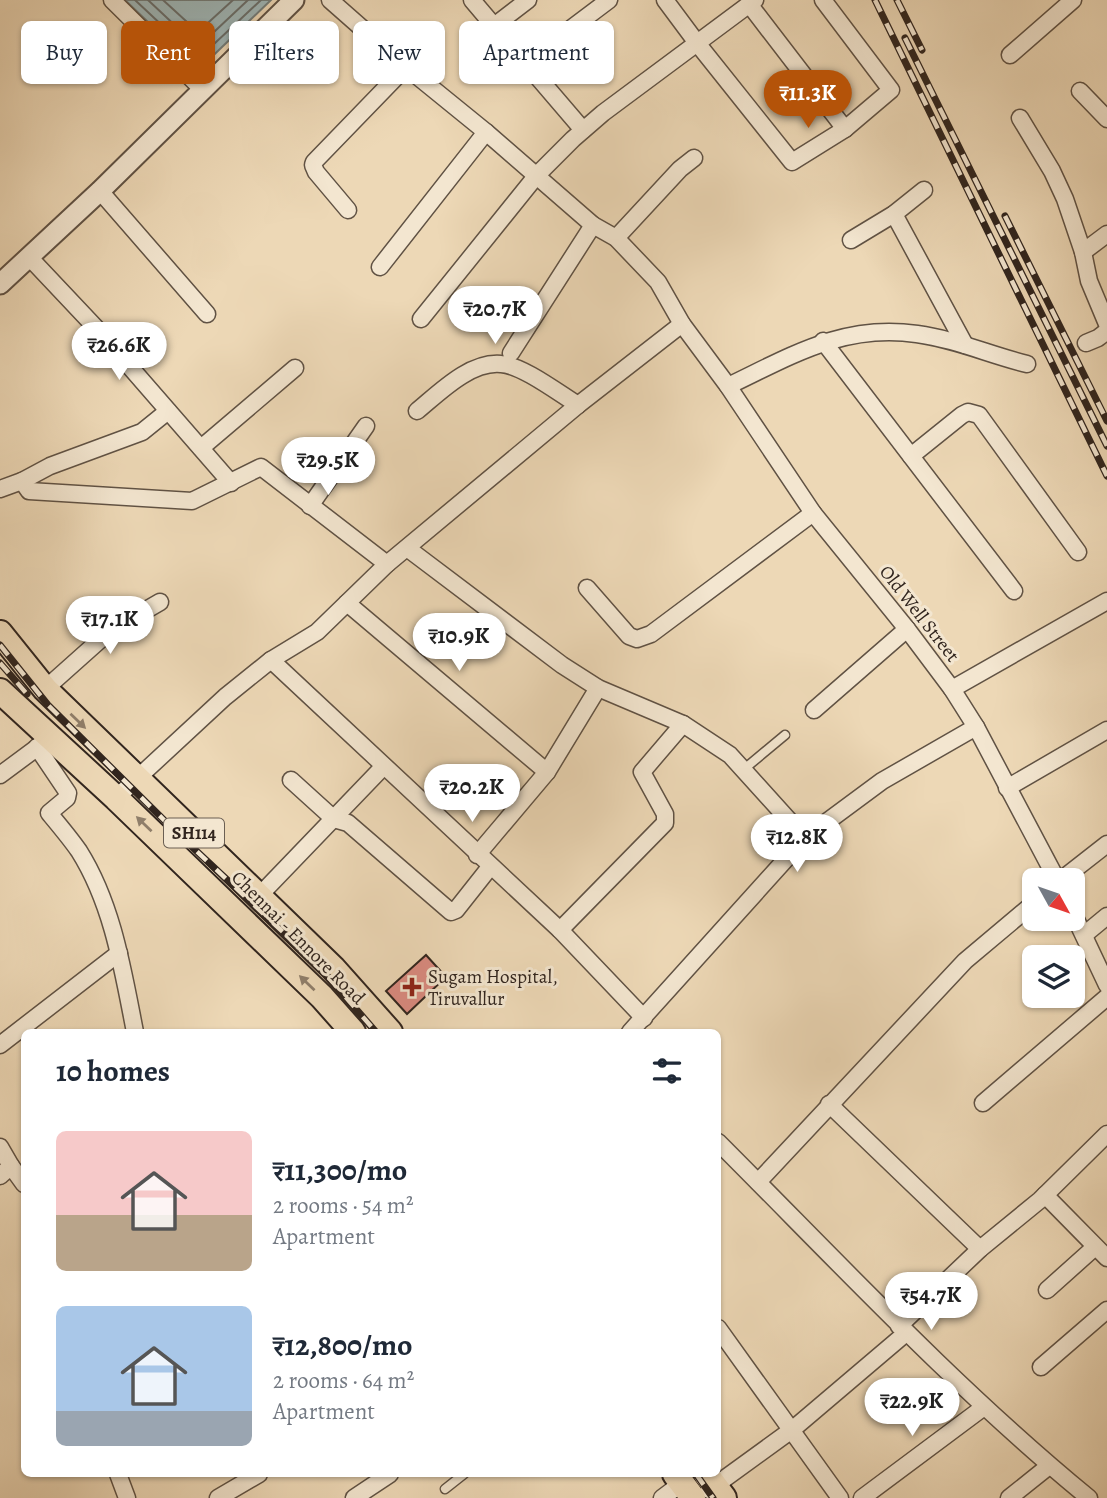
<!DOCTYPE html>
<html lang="en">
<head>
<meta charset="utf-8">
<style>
  body { margin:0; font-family:Alegreya,serif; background:#f2f2f3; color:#1f2937; height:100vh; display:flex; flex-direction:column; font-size:26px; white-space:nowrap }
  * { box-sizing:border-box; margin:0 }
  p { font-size:23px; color:#747a83 }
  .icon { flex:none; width:38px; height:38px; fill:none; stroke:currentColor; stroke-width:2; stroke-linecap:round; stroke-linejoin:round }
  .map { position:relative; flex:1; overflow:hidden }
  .details { position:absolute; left:21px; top:1029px; width:700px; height:448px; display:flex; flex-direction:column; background:#fff; border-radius:10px; box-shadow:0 2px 5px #0004 }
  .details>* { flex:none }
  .hud { position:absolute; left:21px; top:21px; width:700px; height:63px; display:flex; gap:14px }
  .needle { width:46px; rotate:130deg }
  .fabs { position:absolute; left:1022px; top:868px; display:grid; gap:14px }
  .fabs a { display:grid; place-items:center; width:63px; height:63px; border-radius:10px; background:#fff; box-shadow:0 2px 5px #0004; font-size:35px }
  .price { position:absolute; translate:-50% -60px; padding:0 16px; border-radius:24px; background:#fff; color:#222; font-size:23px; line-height:46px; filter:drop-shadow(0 2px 4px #0008) }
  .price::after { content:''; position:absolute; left:50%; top:42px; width:21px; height:16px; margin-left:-10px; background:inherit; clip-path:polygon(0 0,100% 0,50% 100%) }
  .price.selected { background:#b45309; color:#fff }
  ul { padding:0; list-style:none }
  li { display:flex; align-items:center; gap:21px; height:175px; padding:0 35px }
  li span { display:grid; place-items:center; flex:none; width:196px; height:140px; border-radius:10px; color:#555 }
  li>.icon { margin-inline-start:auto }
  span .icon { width:84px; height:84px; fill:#fffc; stroke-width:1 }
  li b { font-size:30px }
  h2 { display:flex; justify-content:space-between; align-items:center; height:84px; padding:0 35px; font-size:30px }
  .pill { padding:0 24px; border-radius:10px; background:#fff; box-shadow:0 2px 5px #0004; font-size:24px; line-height:63px }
  .pill.selected { background:#b45309; color:#fff }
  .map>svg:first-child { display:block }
  .water { fill:#9eb7b9; stroke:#727d7b; stroke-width:2 }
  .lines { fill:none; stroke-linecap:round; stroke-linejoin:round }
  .shore { stroke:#686e6c; stroke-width:2 }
  .building { fill:#db8b81; stroke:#31251e; stroke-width:2 }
  .service-casing { stroke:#605244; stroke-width:11 }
  .minor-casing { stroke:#605244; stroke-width:19 }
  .tertiary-casing { stroke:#605244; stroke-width:23 }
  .primary-casing { stroke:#31251e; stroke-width:28 }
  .service { stroke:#f3e6d0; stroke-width:8 }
  .minor { stroke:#f3e6d0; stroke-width:16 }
  .tertiary { stroke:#f3e6d0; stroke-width:19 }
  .primary { stroke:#edd8b6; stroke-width:24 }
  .rail-casing { stroke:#31251e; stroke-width:7 }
  .rail { stroke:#f3e6d0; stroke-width:4.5; stroke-dasharray:13; stroke-linecap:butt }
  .oneway { fill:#8f7e6a }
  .poi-dot { fill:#8f2418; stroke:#f3e6d0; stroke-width:2.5 }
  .labels { text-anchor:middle; stroke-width:6; stroke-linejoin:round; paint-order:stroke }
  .shield { fill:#f3e6d0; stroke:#6b5f53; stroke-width:2 }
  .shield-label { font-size:18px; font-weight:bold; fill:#31251e }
  .street-label { font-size:19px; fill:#31251e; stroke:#f3e6d0 }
  .poi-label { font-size:19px; fill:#31251e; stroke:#f3e6d0; text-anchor:start }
</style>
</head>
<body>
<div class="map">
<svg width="1107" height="1498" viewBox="0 0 1107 1498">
  <rect width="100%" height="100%" fill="#edd8b6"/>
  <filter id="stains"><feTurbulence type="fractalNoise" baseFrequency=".00286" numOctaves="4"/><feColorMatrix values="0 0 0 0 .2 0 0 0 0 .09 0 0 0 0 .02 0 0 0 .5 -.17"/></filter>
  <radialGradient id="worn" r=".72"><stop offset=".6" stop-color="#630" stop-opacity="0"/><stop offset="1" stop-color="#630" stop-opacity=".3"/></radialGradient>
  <!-- water -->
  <path class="water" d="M125,0H271L198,70Z"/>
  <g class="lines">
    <!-- shore -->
    <g class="shore">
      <path d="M135,0L198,59L261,0"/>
      <path d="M148,0L198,47L248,0"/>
      <path d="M163,0L198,32L233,0"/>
    </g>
  </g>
  <!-- building -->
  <path class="building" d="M426,955L446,977L407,1014L386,991Z"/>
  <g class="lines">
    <!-- service casing -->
    <g class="service-casing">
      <g id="service">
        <path d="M743,770L785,735"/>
        <path d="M445,1489L464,1474"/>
      </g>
    </g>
    <!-- minor casing -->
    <g class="minor-casing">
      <g id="minor">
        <path d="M112,0L202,89"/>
        <path d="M330,0L406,67L486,132L593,225L616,238L658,282L682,324L728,386L813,513L907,629L952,689L976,727L1057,880"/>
        <path d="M472,0L494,26"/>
        <path d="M528,0L494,26L583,130"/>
        <path d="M665,0L697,43L792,162L845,129L891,90L823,0"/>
        <path d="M749,4L845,129"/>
        <path d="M1010,55L1073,0"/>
        <path d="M524,64L609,0"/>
        <path d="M1080,91L1107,119"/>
        <path d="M1020,118L1052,171L1065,199L1083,252L1089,281L1107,324"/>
        <path d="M100,191L207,314"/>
        <path d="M348,210L316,172L313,165L314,162L406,67"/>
        <path d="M894,214L965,345"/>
        <path d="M616,238L680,169L694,158"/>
        <path d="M851,240L894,214L924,190"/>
        <path d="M1083,252L1107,234"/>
        <path d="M30,258L97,329L231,483"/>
        <path d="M380,267L486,132"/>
        <path d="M421,319L537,175L573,139L603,113L755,0"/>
        <path d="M823,341L1014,591"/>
        <path d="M1086,343L1098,338L1107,331"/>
        <path d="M511,353L593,225"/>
        <path d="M728,386C791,356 844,323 917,334C955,339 990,355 1027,364"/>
        <path d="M417,411C439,393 470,361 501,364C522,365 560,394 578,405"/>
        <path d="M201,448L295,368"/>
        <path d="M911,456L962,415L968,412L979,415L1078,552"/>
        <path d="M22,481L50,466L142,432L168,411"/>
        <path d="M0,489L22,481L29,491L192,501L261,467L387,564"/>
        <path d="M310,506L366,426"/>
        <path d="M407,548L562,665L598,688L683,724L730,755L805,838"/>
        <path d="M587,588L629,636L637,639L651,634L813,513"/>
        <path d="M347,603L547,772"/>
        <path d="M271,660L560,930L644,1018"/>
        <path d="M45,689L110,631L160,602"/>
        <path d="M952,689L1107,601"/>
        <path d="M814,710L907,629"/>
        <path d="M37,747L68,793L67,798L49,813C59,825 70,838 79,851C113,905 123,971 135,1032"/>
        <path d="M0,775L46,741"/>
        <path d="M291,780L334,819L348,823L451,912L456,910L490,867"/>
        <path d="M1007,788L1107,730"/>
        <path d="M116,798L225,697L271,660L317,632L387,564L578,405L682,324"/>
        <path d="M477,855L547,772L598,688"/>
        <path d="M1061,880L1107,844"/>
        <path d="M259,896L384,766"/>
        <path d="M1073,913L1107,985"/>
        <path d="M560,930L665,823V814L642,772L683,724"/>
        <path d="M1084,935L1107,916"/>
        <path d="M630,1032L805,838L882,781L976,727"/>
        <path d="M0,1045L119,953"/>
        <path d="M983,1103L1107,997"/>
        <path d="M829,1104L980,1249"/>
        <path d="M718,1142C839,1263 956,1389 1089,1498"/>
        <path d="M0,1147L11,1166"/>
        <path d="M0,1176L11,1166L24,1184"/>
        <path d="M758,1182L965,961L1034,903"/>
        <path d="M1045,1195L1107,1258"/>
        <path d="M1047,1290L1095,1247"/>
        <path d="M899,1326L980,1249L1040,1200L1107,1134"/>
        <path d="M718,1328L840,1498"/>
        <path d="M1041,1367L1107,1310"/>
        <path d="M118,1474L127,1498"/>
        <path d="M709,1490L793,1429L906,1333"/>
        <path d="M218,1498L259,1474"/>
        <path d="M354,1498L390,1474"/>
        <path d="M662,1498L682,1483"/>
        <path d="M862,1498L984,1407"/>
        <path d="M1009,1498L1049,1466"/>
      </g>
    </g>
    <!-- tertiary casing -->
    <g class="tertiary-casing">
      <path id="tertiary" d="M0,284L100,191L294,0"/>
    </g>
    <!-- primary casing -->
    <g class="primary-casing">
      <g id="primary">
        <path d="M0,633L45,689L333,968L390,1032"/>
        <path d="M0,691L116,798L322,997L353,1032"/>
        <path d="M675,1474L693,1498"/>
        <path d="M706,1474L724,1498"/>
      </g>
    </g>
    <!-- service -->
    <use href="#service" class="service"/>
    <!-- minor -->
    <use href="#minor" class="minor"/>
    <!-- tertiary -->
    <use href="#tertiary" class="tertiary"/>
    <!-- primary -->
    <use href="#primary" class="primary"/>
    <!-- rail casing -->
    <g class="rail-casing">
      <g id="rail">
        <path d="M875,0L1107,476"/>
        <path d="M897,0L922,50"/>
        <path d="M905,38L1107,446"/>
        <path d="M1005,216L1107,421"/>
        <path d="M0,645L48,705L173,829L317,964L376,1032"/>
        <path d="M0,663L27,694"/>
        <path d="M696,1474L713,1498"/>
      </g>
    </g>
    <!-- rail -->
    <use href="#rail" class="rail"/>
  </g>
  <!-- one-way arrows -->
  <defs><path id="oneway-solid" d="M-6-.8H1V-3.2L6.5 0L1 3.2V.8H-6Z" transform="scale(1.75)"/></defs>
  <g class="oneway">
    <use href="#oneway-solid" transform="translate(78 721) rotate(44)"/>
    <use href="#oneway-solid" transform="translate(144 824) rotate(-136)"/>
    <use href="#oneway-solid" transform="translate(307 983) rotate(-136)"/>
  </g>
  <!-- markers -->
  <path class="poi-dot" d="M408.5 976.5h7v7h7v7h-7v7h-7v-7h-7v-7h7z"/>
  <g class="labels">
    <!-- shield labels -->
    <rect class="shield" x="164" y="818.5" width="60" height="29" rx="5"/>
    <g class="shield-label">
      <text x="194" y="839">SH114</text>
    </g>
    <!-- street labels -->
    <g class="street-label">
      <text transform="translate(920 613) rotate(52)" y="7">Old Well Street</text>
      <text transform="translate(299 937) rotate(45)" y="7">Chennai - Ennore Road</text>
    </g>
    <!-- poi labels -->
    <g class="poi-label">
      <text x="428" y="983">Sugam Hospital,<tspan x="428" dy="22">Tiruvallur</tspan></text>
    </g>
  </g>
  <rect width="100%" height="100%" filter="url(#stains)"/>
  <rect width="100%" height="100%" fill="url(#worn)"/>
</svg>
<div class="fabs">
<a><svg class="needle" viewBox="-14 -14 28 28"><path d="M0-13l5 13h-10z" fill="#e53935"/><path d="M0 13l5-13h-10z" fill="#747a83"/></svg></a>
<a><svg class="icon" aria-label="layers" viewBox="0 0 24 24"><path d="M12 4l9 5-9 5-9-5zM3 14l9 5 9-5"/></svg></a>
</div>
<b class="price selected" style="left:808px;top:130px">₹11.3K</b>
<b class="price" style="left:495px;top:346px">₹20.7K</b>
<b class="price" style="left:119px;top:382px">₹26.6K</b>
<b class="price" style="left:328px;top:497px">₹29.5K</b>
<b class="price" style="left:110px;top:656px">₹17.1K</b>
<b class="price" style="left:459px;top:673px">₹10.9K</b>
<b class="price" style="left:472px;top:824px">₹20.2K</b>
<b class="price" style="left:797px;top:874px">₹12.8K</b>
<b class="price" style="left:931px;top:1332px">₹54.7K</b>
<b class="price" style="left:912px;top:1438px">₹22.9K</b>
<div class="hud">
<a class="pill">Buy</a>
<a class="pill selected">Rent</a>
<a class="pill">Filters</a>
<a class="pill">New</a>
<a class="pill">Apartment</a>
</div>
<section class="details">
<h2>10 homes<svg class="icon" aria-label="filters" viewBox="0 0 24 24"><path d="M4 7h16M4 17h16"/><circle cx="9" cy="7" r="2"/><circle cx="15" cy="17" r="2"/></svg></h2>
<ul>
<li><span style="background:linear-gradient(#f6c9c9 60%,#b9a48a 0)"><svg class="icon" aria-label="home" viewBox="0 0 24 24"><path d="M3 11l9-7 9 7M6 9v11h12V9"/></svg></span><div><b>₹11,300/mo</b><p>2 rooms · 54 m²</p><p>Apartment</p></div></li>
<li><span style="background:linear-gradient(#a9c7e8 75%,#9aa5b1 0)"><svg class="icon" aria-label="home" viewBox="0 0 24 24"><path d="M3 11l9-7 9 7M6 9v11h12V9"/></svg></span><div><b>₹12,800/mo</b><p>2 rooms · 64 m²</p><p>Apartment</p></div></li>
</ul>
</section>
</div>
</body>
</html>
